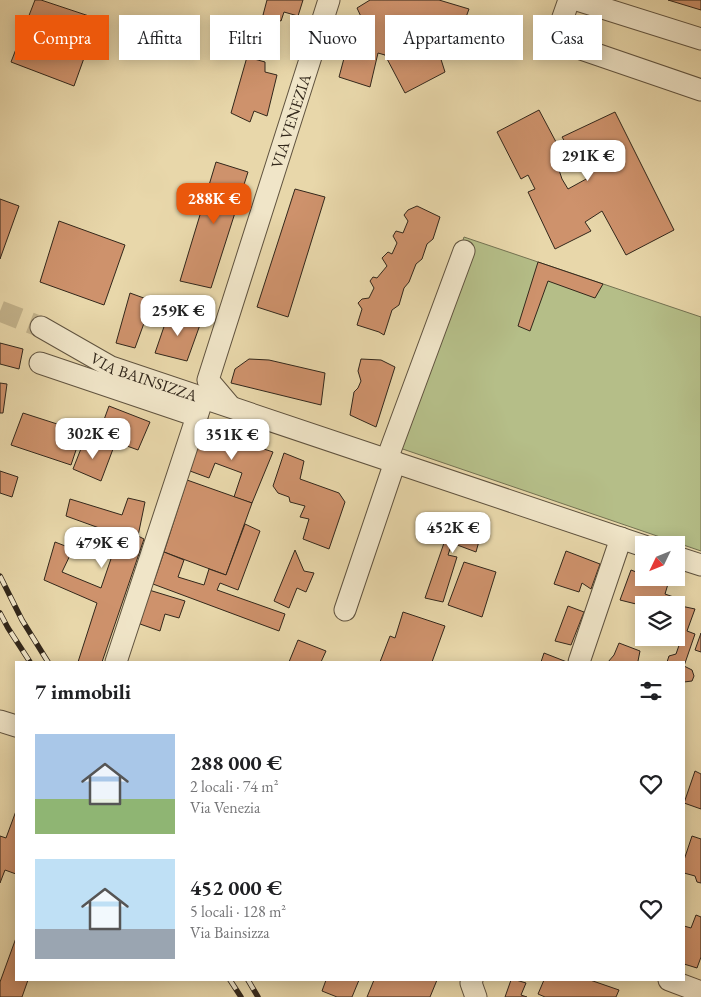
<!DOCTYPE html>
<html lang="it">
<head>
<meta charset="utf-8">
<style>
  body { margin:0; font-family:"EB Garamond",serif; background:#f2f2f2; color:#202124; height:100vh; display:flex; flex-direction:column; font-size:19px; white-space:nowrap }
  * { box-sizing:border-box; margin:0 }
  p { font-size:16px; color:#757577 }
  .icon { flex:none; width:28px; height:28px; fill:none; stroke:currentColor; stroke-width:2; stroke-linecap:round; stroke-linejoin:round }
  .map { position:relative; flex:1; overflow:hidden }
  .sheet { position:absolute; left:15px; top:661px; width:670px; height:320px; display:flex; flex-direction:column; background:#fff; border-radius:0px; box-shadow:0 2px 12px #0003 }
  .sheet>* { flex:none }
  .top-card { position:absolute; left:15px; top:15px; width:671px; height:45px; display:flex; gap:10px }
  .needle { width:32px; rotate:227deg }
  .controls { position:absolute; left:635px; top:536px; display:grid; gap:10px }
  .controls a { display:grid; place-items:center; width:50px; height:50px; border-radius:0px; background:#fff; box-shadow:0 2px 12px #0003; font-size:25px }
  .price { position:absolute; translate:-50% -42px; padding:0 11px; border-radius:10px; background:#fff; color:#222; font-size:16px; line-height:32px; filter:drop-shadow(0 1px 2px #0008) }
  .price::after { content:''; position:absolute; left:50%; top:30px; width:15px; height:11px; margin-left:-8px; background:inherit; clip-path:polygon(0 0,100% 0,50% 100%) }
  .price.selected { background:#ea580c; color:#fff }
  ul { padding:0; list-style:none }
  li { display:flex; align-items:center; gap:15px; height:125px; padding:0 20px }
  li span { display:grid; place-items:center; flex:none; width:140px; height:100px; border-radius:0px; color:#555 }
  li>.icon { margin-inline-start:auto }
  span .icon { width:60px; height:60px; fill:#fffc; stroke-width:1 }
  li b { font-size:21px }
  h2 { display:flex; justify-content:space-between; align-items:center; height:60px; padding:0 20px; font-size:21px }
  .tag { padding:0 18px; border-radius:0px; background:#fff; box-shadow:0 2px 12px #0003; font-size:18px; line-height:45px }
  .tag.selected { background:#ea580c; color:#fff }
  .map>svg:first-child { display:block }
  .green { fill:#b5be88; stroke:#747252 }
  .building { fill:#ce926c; stroke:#32271b }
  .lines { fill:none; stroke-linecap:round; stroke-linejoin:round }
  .minor-tunnel { stroke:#c4b48d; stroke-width:21; stroke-dasharray:21 11; stroke-linecap:butt }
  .minor-casing { stroke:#60533f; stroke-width:23 }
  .minor { stroke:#f0e5c8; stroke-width:21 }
  .rail-casing { stroke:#32271b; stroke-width:5.5 }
  .rail { stroke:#f0e5c8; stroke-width:4; stroke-dasharray:11; stroke-linecap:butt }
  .labels { text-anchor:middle; stroke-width:4.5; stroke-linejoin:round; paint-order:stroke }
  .street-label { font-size:16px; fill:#32271b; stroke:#f0e5c8 }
</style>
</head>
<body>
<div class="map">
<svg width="701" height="997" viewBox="0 0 701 997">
  <rect width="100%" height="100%" fill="#e8d7aa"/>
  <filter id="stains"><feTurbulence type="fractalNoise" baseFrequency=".004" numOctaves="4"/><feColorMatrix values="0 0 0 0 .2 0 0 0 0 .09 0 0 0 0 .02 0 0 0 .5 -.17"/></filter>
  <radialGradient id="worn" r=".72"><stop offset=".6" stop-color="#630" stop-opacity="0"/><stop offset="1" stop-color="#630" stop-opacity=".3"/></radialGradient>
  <!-- green -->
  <path class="green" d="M464,237L701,317V551L391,445Z"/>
  <!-- building -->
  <g class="building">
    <path d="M35,0H41L98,19L74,86L11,62Z"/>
    <path d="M267,0H303L298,16L284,12L281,21L263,15Z"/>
    <path d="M370,0H439L469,9L454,50H438L445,72L405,93L385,55L378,53L370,87L339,77L354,21H363L357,8Z"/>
    <path d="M668,0H701V10Z"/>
    <path d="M247,57L265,62V72L277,75L267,116L254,111L250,122L231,113Z"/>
    <path d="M539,110L564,157L556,161L562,179L568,189L588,178L562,137L615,112L674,230L626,255L602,211L585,222L591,231L555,249L528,192L535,189L528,175L521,179L497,132Z"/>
    <path d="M216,162L248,172L211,288L180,281Z"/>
    <path d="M295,189L325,197L288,317L257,307Z"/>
    <path d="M0,199L19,206L0,259Z"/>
    <path d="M417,206L440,217L433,239L427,244L422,259L416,264L409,282L404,288L399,305L392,310L384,335L379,332L357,325L362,309L358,303L362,299L369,298L374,288L370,281L373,277L377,278L387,266L382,258L388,252L392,254L397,243L393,236L396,231L403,233L408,221L404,215L408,210Z"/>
    <path d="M59,221L125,245L104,305L40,282Z"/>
    <path d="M538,262L603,284L595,298L548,281L530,331L518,326Z"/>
    <path d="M130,293L152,301L135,348L116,343Z"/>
    <path d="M169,312L201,322L187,361L155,353Z"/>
    <path d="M0,343L23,349L19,369L0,364Z"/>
    <path d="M249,359L269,360L325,373L321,405L231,383L235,369Z"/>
    <path d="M361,359L381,360L395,367L376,427L350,415L354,392L358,388L361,381L358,371Z"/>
    <path d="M0,383L7,384L3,413H0Z"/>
    <path d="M109,406L150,422L138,450L116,442L101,428Z"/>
    <path d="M23,413L82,432L71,465L11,445Z"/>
    <path d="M203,429L273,452L252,503L234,497L242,473L215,463L209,478L190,471Z"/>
    <path d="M84,441L113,449L101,481L73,469Z"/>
    <path d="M284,453L304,461L300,479L339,493L345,502L329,549L303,539L309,519L300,517L305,506L290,502L289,497L278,493L273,486Z"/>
    <path d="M0,471L18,477L12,497L0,493Z"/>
    <path d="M187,480L252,503L226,575L164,552Z"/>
    <path d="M128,498L145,502L138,536L144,539L102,662H78L97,603L44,580L55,542L73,549L62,572L101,588L114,550L95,544L102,529L66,516L70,499L122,515Z"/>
    <path d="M454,514L484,523L476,552L452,543L448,555L457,557L443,602L425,598Z"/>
    <path d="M245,524L260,531L238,590L220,583L217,590L285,614L279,631L153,584L164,552L184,560L178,577L204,585L209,569L226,575Z"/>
    <path d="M295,550L304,571L314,573L306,592L297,588L289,608L274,601Z"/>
    <path d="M566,551L600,564L591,589L582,583L579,592L554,584Z"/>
    <path d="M464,562L496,572L482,617L448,605Z"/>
    <path d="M631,570L644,575V578H651L668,584L665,594L682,600L681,606L695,609L687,631L695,634L684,666L692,670L694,676L692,681L684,682V662H667L669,656L676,654L683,634L676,632V605H661L651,600L649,605H644V606L620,600Z"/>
    <path d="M149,590L185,601L179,618L165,614L160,631L140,624Z"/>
    <path d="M568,606L584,612L571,645L555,641Z"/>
    <path d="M403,612L445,626L432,662H380L390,636L395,638Z"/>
    <path d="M701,633V652L695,650Z"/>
    <path d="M298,640L326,651L321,662H289Z"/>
    <path d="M619,643L640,651L638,661L639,662H608L614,655Z"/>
    <path d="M544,653L567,662H541Z"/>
    <path d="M695,771L701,774V809L684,803Z"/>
    <path d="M16,811V874L5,870L0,883V836L6,838Z"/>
    <path d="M692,836L701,839V883L697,882L695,876L684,873V860Z"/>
    <path d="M696,915L701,917V957L697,968L684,964V926L691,928Z"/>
    <path d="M16,938V980H28L22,997H0V982Z"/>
    <path d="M326,980H359L352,997H337L322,991Z"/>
    <path d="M374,980H437L430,997H367Z"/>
    <path d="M511,980H516L526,983L521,995L527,997H505Z"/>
    <path d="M544,980H590L619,990L616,997H545L538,994Z"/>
  </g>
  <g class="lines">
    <!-- minor-tunnel -->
    <path class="minor-tunnel" d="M0,311L41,327"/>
    <!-- minor casing -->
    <g class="minor-casing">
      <g id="minor">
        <path d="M569,0L555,40L701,90"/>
        <path d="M577,0L701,39"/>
        <path id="s1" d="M41,327L111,367L644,546"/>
        <path d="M40,363L197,416"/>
        <path id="s2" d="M230,406L208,380L329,0"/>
        <path d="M387,459L464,251"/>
        <path d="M676,557L701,565"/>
        <path d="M345,610L395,462"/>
        <path d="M116,662L203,398"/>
        <path d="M579,662L621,538"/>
        <path d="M0,721L16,726"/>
        <path d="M472,980L471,983L476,997"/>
        <path d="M669,980L701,992"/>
      </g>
    </g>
    <!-- minor -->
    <use href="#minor" class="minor"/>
    <!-- rail casing -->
    <g class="rail-casing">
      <g id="rail">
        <path d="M0,576L22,620L48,662"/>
        <path d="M0,613L8,628L30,662"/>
        <path d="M230,980L241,997"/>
        <path d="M248,980L258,997"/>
      </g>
    </g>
    <!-- rail -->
    <use href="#rail" class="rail"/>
  </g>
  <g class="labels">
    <!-- street labels -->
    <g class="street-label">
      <text dy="6" stroke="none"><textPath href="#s2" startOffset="306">VIA VENEZIA</textPath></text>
      <text dy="6" stroke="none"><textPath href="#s1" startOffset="115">VIA BAINSIZZA</textPath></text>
    </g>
  </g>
  <rect width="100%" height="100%" filter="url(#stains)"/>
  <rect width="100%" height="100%" fill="url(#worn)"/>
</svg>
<div class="controls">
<a><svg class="needle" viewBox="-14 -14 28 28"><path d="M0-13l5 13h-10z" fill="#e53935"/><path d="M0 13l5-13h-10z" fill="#757577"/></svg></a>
<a><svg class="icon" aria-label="layers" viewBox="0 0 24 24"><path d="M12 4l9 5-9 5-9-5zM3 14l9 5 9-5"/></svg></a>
</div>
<b class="price" style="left:588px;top:182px">291K €</b>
<b class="price selected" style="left:214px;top:225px">288K €</b>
<b class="price" style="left:178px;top:337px">259K €</b>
<b class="price" style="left:93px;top:460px">302K €</b>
<b class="price" style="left:232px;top:461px">351K €</b>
<b class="price" style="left:453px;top:554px">452K €</b>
<b class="price" style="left:102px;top:569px">479K €</b>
<div class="top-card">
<a class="tag selected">Compra</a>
<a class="tag">Affitta</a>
<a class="tag">Filtri</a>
<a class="tag">Nuovo</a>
<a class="tag">Appartamento</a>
<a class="tag">Casa</a>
</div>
<section class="sheet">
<h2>7 immobili<svg class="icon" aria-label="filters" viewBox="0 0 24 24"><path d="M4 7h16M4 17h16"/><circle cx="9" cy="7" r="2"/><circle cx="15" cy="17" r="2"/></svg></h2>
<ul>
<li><span style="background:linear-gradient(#a9c7e8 65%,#8fb573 0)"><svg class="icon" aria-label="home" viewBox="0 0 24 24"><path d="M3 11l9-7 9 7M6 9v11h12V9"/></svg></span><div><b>288 000 €</b><p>2 locali · 74 m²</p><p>Via Venezia</p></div><svg class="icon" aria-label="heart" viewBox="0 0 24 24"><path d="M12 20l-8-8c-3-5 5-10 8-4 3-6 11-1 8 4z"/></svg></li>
<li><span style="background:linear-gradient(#bfe0f5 70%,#9aa5b1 0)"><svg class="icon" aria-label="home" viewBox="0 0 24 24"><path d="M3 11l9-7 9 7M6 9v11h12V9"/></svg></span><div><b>452 000 €</b><p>5 locali · 128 m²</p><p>Via Bainsizza</p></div><svg class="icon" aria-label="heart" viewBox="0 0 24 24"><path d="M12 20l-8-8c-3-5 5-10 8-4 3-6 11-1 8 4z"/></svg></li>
</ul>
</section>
</div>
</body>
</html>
